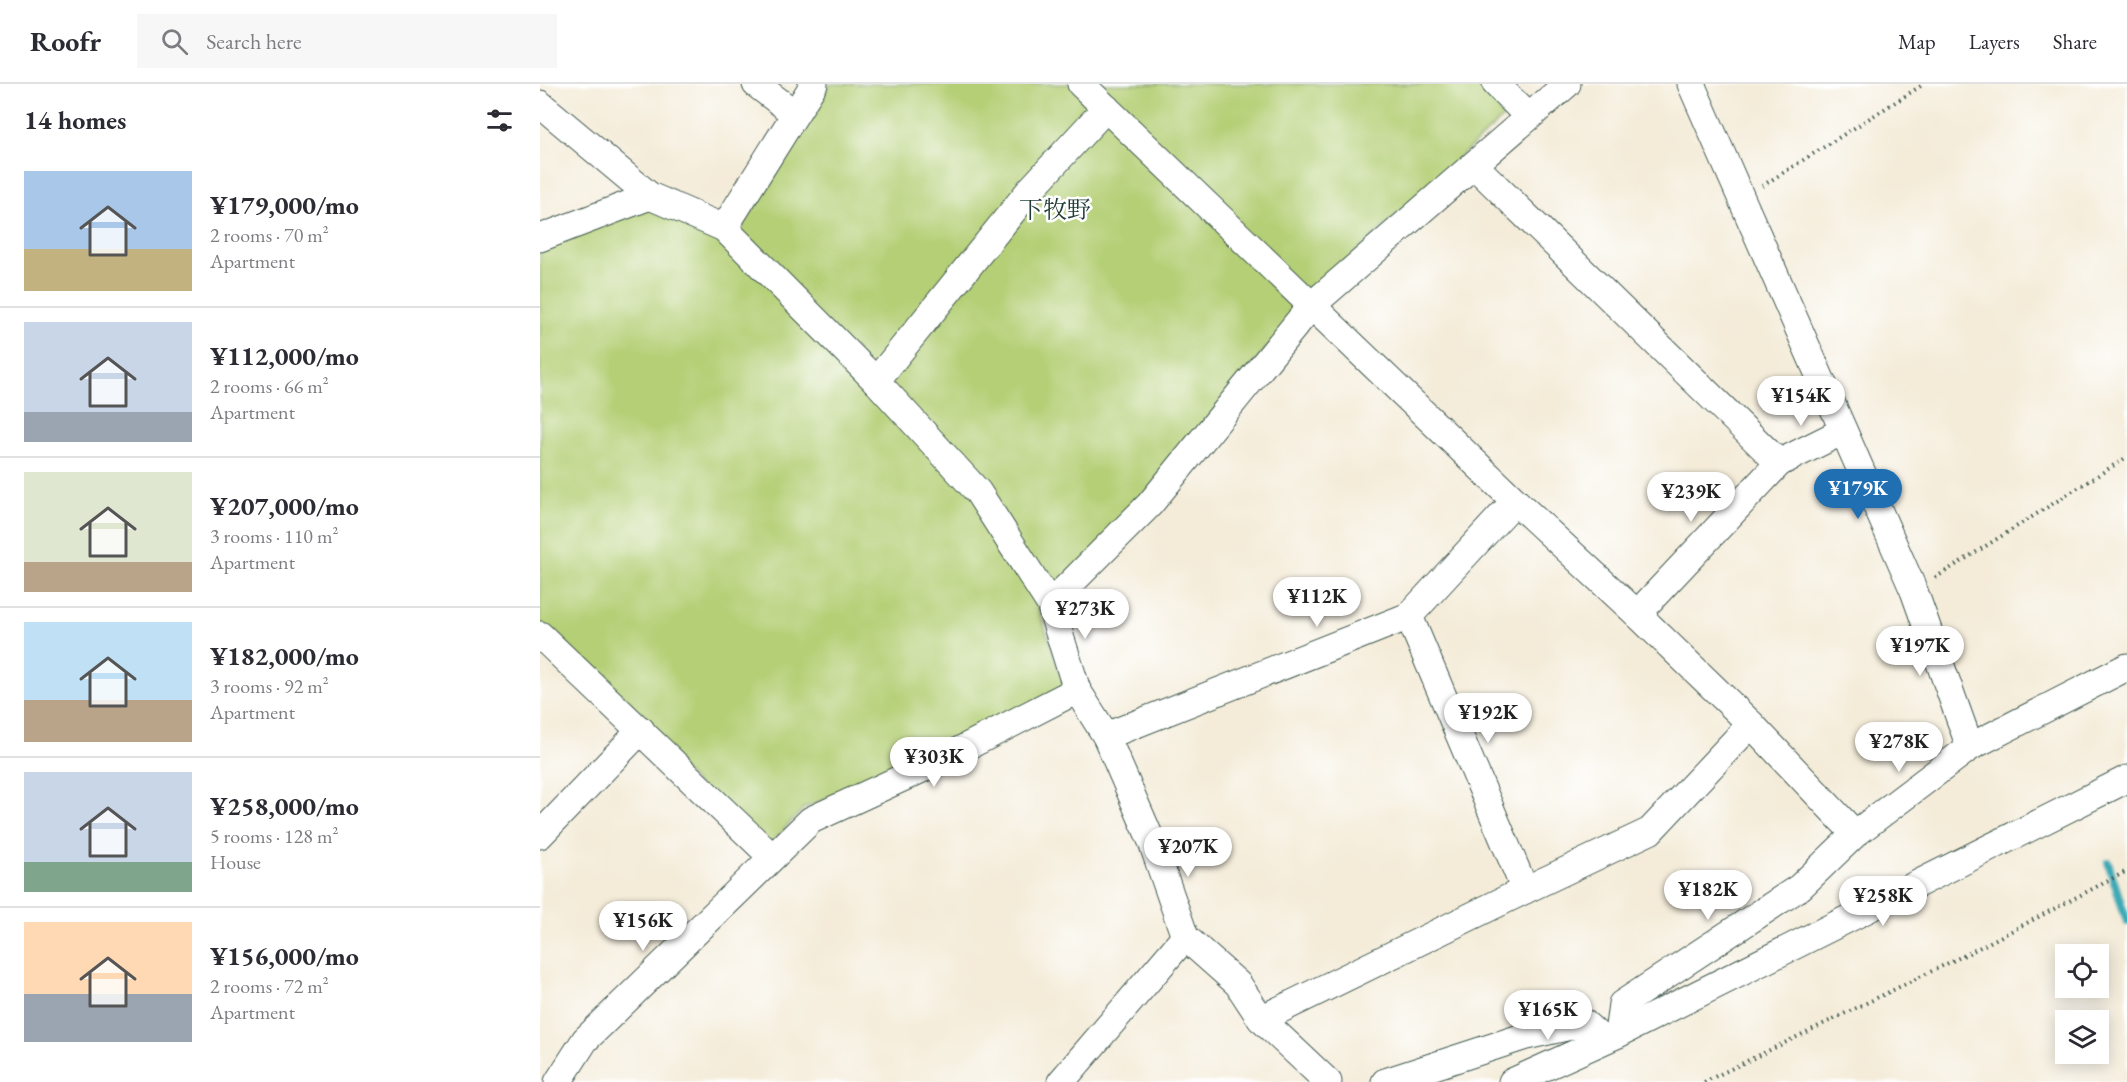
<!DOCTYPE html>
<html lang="en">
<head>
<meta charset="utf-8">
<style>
  body { margin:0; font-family:"EB Garamond","Noto Serif JP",serif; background:#f7f7f7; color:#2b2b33; height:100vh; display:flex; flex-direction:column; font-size:22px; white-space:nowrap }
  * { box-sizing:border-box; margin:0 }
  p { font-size:20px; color:#7c7c81 }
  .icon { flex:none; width:33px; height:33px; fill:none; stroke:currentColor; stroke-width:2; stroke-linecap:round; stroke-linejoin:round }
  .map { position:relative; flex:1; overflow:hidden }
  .drawer { display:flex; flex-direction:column; background:#fff; width:540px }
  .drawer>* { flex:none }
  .tools { position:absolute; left:1515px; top:860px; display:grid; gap:12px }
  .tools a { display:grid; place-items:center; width:54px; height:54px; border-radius:0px; background:#fff; box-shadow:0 3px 15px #0003; font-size:30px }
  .price { position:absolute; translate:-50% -51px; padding:0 14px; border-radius:21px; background:#fff; color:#222; font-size:20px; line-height:39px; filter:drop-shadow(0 2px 3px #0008) }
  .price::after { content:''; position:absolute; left:50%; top:36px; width:18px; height:14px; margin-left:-9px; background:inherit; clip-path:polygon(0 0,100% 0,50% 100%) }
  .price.current { background:#1f6fb2; color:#fff }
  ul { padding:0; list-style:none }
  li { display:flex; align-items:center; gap:18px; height:150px; padding:0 24px }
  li+li { border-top:2px solid #e1e1e2 }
  li span { display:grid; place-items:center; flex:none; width:168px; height:120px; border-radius:0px; color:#555 }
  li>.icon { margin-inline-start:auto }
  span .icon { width:72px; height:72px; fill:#fffc; stroke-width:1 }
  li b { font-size:26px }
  h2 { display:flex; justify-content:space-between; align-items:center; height:72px; padding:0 24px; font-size:26px }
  header { display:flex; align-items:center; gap:36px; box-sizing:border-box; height:84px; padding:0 30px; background:#fff; border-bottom:2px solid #e1e1e2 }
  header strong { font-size:28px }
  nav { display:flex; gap:33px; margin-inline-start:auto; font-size:21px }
  .search { width:420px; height:54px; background:#f7f7f7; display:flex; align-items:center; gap:15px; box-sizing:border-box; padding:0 21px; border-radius:0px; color:#7c7c81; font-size:22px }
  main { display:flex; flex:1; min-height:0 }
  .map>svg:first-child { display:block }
  .green { fill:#b4cf75; stroke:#6a8654; stroke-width:1.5 }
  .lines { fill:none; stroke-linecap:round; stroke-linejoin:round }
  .stream { stroke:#3aaab6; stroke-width:8 }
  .minor-casing { stroke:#3f574d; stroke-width:29 }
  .path { stroke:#3f574d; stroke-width:4; stroke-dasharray:1.5 4.5; stroke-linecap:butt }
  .minor { stroke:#fff; stroke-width:27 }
  .labels { text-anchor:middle; stroke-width:5; stroke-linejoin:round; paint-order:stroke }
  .neighbourhood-label { font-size:24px; fill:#1f3d34; stroke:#fff }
</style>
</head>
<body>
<header>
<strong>Roofr</strong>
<div class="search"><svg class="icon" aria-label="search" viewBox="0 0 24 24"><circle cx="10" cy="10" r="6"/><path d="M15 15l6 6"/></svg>Search here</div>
<nav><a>Map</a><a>Layers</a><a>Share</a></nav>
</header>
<main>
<section class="drawer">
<h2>14 homes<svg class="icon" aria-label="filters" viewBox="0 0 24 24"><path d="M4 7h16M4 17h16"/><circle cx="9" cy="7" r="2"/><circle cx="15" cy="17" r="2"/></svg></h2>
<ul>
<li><span style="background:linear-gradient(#a9c7e8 65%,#c2b280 0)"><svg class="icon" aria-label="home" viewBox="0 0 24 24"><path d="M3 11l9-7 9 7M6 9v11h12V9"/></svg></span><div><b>¥179,000/mo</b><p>2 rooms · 70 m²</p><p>Apartment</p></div></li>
<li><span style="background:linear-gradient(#c9d6e8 75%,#9aa5b1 0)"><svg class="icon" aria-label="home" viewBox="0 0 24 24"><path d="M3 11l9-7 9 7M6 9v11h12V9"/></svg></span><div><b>¥112,000/mo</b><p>2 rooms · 66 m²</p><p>Apartment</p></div></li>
<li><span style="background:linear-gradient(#dfe7d0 75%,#b9a48a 0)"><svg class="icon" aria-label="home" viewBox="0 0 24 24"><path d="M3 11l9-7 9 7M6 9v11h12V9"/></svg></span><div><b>¥207,000/mo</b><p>3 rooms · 110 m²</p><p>Apartment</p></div></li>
<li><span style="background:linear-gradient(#bfe0f5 65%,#b9a48a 0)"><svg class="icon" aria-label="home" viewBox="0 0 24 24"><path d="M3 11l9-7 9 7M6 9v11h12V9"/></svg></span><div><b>¥182,000/mo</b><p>3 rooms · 92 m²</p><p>Apartment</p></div></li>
<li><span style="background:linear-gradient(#c9d6e8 75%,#7fa58c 0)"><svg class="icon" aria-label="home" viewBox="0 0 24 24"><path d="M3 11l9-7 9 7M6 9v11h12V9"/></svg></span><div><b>¥258,000/mo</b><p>5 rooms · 128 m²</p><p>House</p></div></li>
<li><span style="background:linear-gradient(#ffd9b3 60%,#9aa5b1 0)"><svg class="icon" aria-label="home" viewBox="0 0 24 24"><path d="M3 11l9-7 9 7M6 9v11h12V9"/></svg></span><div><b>¥156,000/mo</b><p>2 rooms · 72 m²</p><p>Apartment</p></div></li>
</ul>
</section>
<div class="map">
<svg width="1587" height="998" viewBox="0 0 1587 998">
  <rect width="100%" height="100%" fill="#fff"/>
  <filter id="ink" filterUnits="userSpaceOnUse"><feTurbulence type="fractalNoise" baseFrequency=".0167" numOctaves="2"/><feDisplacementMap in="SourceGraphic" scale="12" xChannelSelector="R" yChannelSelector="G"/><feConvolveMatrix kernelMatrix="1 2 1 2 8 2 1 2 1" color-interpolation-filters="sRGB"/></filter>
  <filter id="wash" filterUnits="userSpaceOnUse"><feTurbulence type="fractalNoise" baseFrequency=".008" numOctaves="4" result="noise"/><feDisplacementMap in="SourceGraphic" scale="24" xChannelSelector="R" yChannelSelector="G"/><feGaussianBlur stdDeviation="1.35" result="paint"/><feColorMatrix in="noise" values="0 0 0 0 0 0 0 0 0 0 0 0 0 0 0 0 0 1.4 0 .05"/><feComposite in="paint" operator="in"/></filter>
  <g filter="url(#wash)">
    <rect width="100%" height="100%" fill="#f4ecd9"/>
    <!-- green -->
    <path class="green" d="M290,0H938L967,30L776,205L598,419L498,523L525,603L393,672L264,724L223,768L0,540V165L110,122L180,153L190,164Z"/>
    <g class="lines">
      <!-- stream -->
      <path class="stream" d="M1568,778L1587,838"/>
    </g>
  </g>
  <g filter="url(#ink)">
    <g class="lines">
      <!-- minor casing -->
      <g class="minor-casing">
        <g id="minor">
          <path d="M216,0L255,30"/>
          <path d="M541,0L975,417L1097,530L1211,640L1315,750"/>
          <path d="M956,0L988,32"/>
          <path d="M1151,0L1374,507L1430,663"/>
          <path d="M0,20L110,112L184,144L336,297L438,408L510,520L537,606L566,652L612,758L645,853L698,900L721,935L788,998"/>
          <path d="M934,81L1239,379"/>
          <path d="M184,144L274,0"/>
          <path d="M0,154L110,112"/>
          <path d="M336,297L490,106L566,24"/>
          <path d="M510,520L610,420L772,221L1027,0"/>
          <path d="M1097,530L1239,379L1303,347"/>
          <path d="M869,532L985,806"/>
          <path d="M0,551L232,773"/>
          <path d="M566,652L869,532L975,417"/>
          <path d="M0,751L101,646"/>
          <path d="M721,935L985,806L1110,747L1211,640"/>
          <path d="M1078,950L1082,920L1260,803L1315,750L1430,663L1587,583"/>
          <path d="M18,998L45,956L271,736L397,678L537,606"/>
          <path d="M521,998L645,853"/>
          <path d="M845,998L986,952L1044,939L1063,956"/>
          <path d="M972,998L1078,950L1587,695"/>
        </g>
      </g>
      <!-- path -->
      <g class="path">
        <path d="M1222,102L1384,0"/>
        <path d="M1395,494L1587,373"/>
        <path d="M1164,998L1429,869L1587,787"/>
      </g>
      <!-- minor -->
      <use href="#minor" class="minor"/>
    </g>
  </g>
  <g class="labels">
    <!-- neighbourhood labels -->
    <g class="neighbourhood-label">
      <text x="515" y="134">下牧野</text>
    </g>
  </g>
</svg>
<div class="tools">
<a><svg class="icon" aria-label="locate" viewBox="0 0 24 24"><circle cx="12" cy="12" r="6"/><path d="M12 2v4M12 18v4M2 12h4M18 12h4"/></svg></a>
<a><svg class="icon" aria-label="layers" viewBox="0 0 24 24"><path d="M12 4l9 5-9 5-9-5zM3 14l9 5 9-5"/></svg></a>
</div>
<b class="price" style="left:1261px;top:343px">¥154K</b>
<b class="price current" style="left:1318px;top:436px">¥179K</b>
<b class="price" style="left:1151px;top:439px">¥239K</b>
<b class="price" style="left:777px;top:544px">¥112K</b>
<b class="price" style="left:545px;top:556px">¥273K</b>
<b class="price" style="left:1380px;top:593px">¥197K</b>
<b class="price" style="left:948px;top:660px">¥192K</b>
<b class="price" style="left:1359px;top:689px">¥278K</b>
<b class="price" style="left:394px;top:704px">¥303K</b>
<b class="price" style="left:648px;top:794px">¥207K</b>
<b class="price" style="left:1168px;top:837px">¥182K</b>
<b class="price" style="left:1343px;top:843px">¥258K</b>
<b class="price" style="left:103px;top:868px">¥156K</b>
<b class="price" style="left:1008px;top:957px">¥165K</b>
</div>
</main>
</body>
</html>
